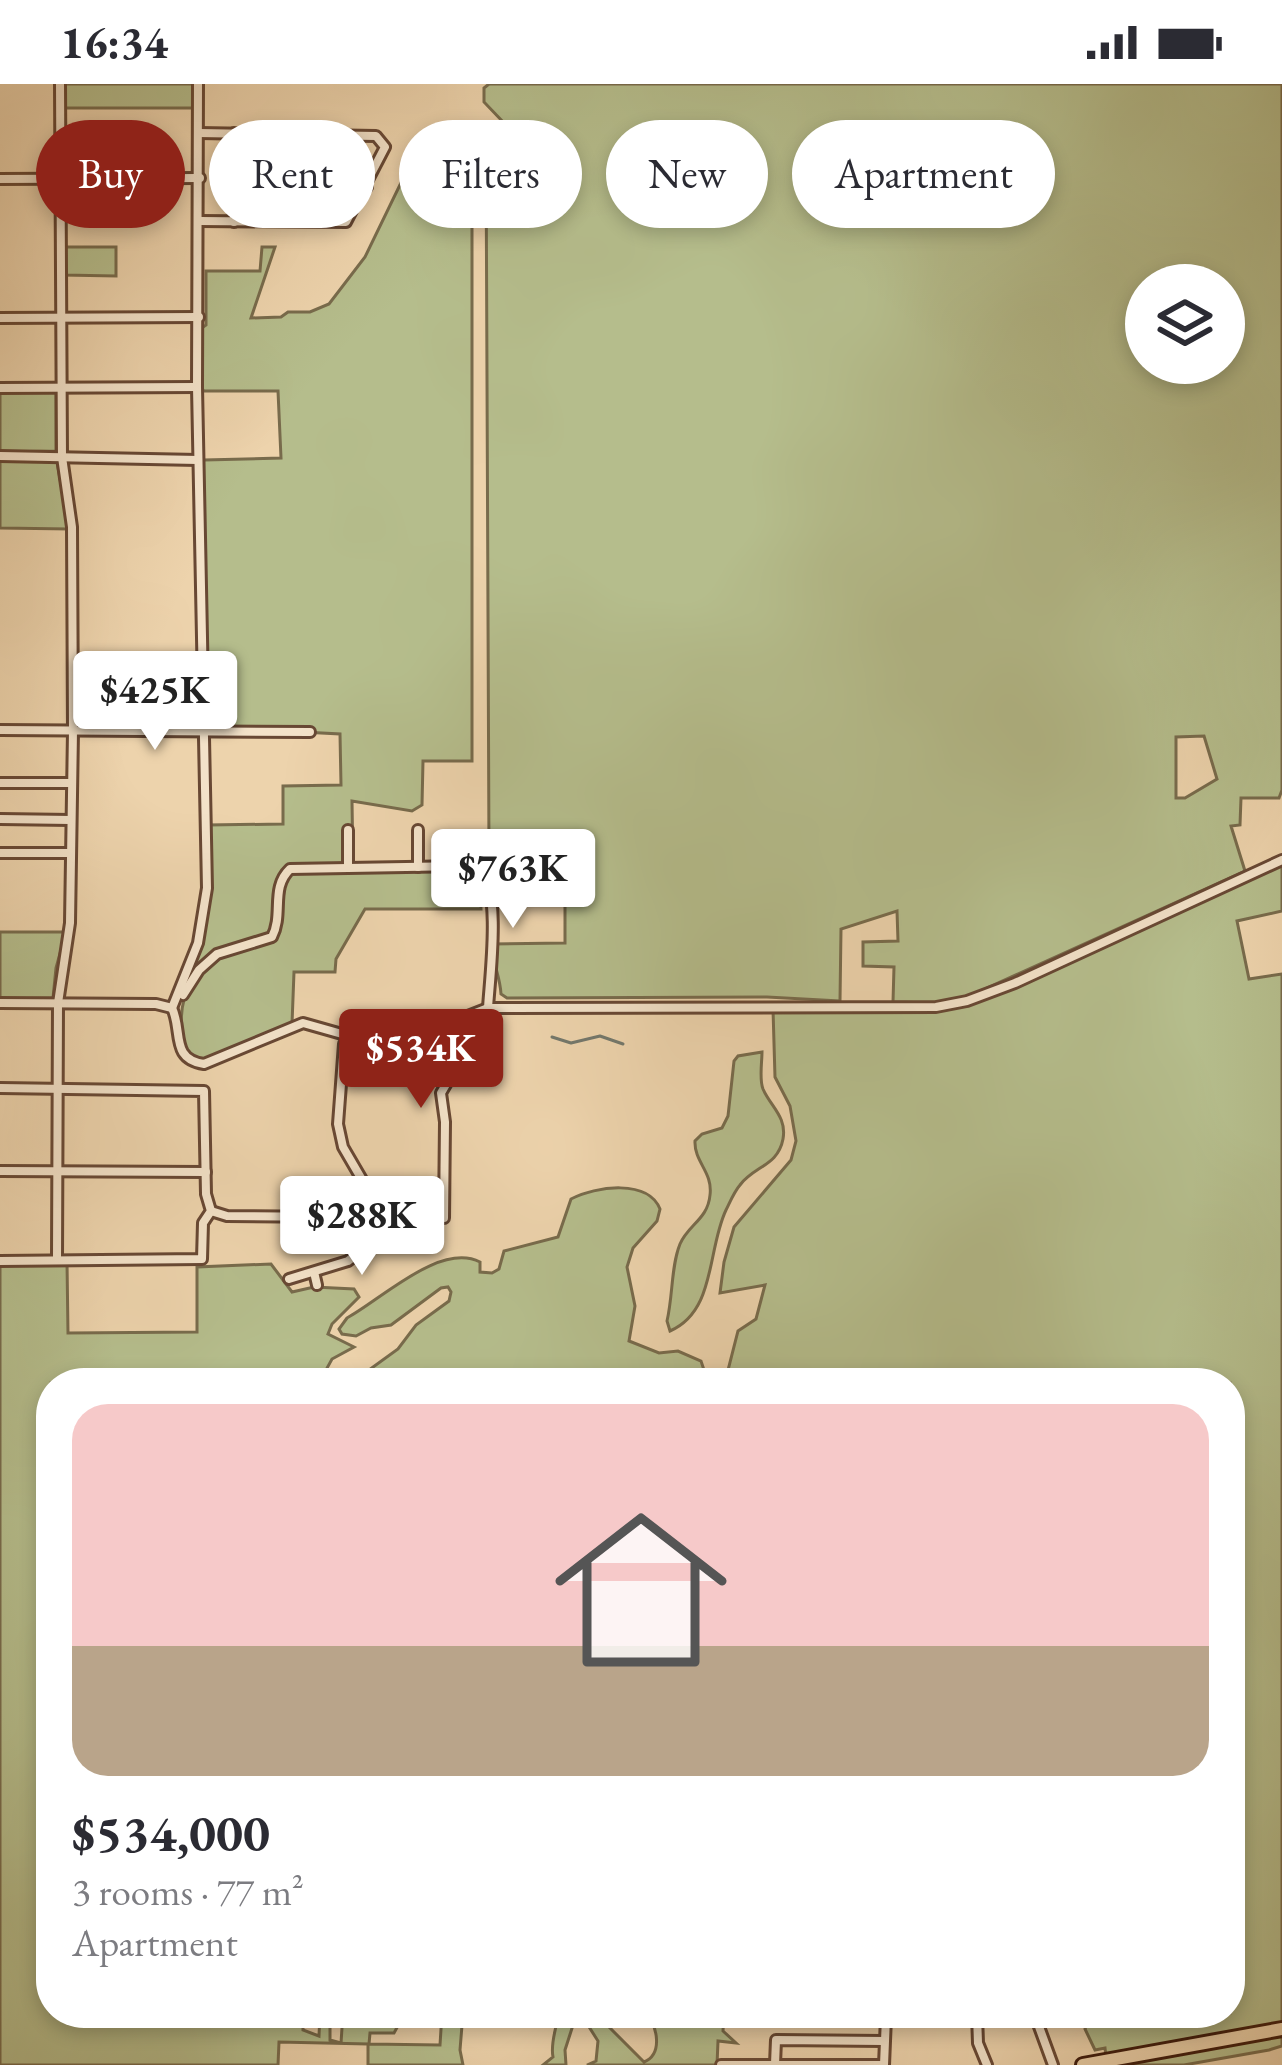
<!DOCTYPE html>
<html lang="en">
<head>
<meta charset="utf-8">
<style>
  body { margin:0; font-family:"EB Garamond",serif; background:#f2f2f3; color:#2b2b33; height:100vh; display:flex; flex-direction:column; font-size:45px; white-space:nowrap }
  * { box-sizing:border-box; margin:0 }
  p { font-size:39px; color:#7c7c81 }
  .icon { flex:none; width:66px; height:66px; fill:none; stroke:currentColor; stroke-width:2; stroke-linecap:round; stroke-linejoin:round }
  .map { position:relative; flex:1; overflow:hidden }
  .details { position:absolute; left:36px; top:1284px; width:1209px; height:660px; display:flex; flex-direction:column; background:#fff; border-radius:48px; box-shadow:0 6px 18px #0003 }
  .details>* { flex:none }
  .guide { position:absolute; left:36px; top:36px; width:1212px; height:108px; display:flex; gap:24px }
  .fabs { position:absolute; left:1125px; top:180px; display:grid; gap:24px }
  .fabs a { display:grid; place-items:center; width:120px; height:120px; border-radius:50%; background:#fff; box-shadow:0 6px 18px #0003; font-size:60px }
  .price { position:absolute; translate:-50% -102px; padding:0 27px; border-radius:12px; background:#fff; color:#222; font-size:39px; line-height:78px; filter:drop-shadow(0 3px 6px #0008) }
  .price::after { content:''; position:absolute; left:50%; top:72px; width:36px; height:27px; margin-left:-18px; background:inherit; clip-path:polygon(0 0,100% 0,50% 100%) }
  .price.selected { background:#8f2418; color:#fff }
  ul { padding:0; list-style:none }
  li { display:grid; align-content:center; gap:24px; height:636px; padding:0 36px }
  li span { display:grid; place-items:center; height:372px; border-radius:36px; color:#555 }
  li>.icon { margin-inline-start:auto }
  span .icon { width:216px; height:216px; fill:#fffc; stroke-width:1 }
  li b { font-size:51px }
  .chip { padding:0 42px; border-radius:54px; background:#fff; box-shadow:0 6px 18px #0003; font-size:42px; line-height:108px }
  .chip.selected { background:#8f2418; color:#fff }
  .status { display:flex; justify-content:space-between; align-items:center; height:84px; padding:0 60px; background:#fff; direction:ltr }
  .status svg { height:33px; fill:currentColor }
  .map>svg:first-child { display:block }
  .green { fill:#b5bd8c; stroke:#786b4c; stroke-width:3; fill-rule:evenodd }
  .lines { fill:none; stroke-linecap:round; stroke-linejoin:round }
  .stream { stroke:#73786c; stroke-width:3 }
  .minor-casing { stroke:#684834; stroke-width:14 }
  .major-casing { stroke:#3b190c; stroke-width:18 }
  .minor { stroke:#f3e2c9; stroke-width:8 }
  .major { stroke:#edd3ac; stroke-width:12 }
</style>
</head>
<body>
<div class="status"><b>16:34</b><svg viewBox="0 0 49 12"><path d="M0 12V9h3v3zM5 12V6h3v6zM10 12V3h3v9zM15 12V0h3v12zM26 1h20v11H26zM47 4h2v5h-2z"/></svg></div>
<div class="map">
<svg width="1282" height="1981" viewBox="0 0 1282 1981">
  <rect width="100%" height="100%" fill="#edd3ac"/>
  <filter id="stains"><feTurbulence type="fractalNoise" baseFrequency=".00167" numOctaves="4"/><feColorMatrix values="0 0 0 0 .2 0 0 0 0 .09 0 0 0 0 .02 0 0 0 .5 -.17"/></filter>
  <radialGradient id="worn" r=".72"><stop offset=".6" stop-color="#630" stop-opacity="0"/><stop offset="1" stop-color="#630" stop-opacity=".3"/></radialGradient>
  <!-- green -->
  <g class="green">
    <rect x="61" y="0" width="133" height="24"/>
    <path d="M489,0H1282V706L1279,714H1241L1240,741L1231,742L1245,787L967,913L936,919L893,918L894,883L863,882V858L898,857L897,827L841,845L840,917L767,913L507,914L501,910C500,891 492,879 492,860L565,859V769H489L486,58L504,50L505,40L484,18V4ZM1146,201H1224V279H1146ZM1204,652L1217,695L1185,714H1176V653Z"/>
    <path d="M456,47L472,55V677H423L422,721L412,727L352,717L353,782L304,780L284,787C269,806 286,831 271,850C259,865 232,857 217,868C203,878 191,897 179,911C209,847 208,809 208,741L283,740V702L341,701L340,650L207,643L200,380L204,376L281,374L278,307H204L200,303L199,246L206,241V187H260L262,163H275L251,234L281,233L288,228H310L329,220L365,173L413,74L416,59Z"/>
    <path d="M63,163H116V192L63,191Z"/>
    <path d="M0,308H56V367L0,368Z"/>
    <path d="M0,376L57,378L69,445L0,444Z"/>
    <path d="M1282,780V827L1237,837L1249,895L1282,890V1940L1106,1973L1105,1964L1095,1966L1085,1945L1092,1929H1230V1299H351L398,1265L416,1241L449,1217L451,1208L448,1203L441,1204L391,1241L371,1244L356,1252L342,1250L339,1245L347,1234C382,1215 440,1158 480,1178V1188L492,1189L499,1185L504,1167L558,1153L571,1115C596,1102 648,1095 660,1125L657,1137L633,1164L627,1183L635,1222L629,1257L659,1269L678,1267L701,1277L704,1286L727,1290L738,1247L756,1235L765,1201L720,1209L724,1178L734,1143L791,1076L796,1057L790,1022L775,993L773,925L950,924L996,911Z"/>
    <path d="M461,785L480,787L481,825H365L336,875L335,888H294L292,940L203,979L187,973C175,934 180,890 222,870C237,863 254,863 270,858C286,837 278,814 289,788Z"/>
    <path d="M0,848H66L56,884L53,914L0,915Z"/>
    <path d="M473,930L471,973L405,969V956L422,954Z"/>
    <path d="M762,968C762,979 759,995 763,1005C771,1023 787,1033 783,1055C778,1082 754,1082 740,1101C734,1108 730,1118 726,1126C707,1166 716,1227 670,1247L667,1237C673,1212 671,1182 680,1160C688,1141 708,1135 710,1111C713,1088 694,1078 695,1057L702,1050L722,1044L728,1032L734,977L738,972Z"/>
    <path d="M67,1178L68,1249L197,1248V1183L271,1180L292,1208L314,1203L354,1205L359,1213L332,1240L328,1250L354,1263L332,1275L321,1295L324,1299H51V1929H303V1946L319,1952L320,1929H330V1956L341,1959L343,1929H405L394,1949H370L369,1960L440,1961L442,1929H463L460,1966L463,1981H368V1960L279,1958L278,1981H0V1180Z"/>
    <path d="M558,1929H603V1937L644,1978C663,1970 658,1942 645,1929H724L723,1947L736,1959L718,1957L717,1981H587L596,1977L598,1957L584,1935L574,1938L565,1966L566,1981H543L553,1973C550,1958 557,1945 558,1929Z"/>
    <path d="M1282,1949V1962L1269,1966L1184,1981H1116Z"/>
  </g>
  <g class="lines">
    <!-- stream -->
    <path class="stream" d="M552,953L571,959L600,952L623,960"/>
    <!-- minor casing -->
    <g class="minor-casing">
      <g id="minor">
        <path d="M199,49L376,52L385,63L346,138L200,137"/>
        <path d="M234,49V138"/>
        <path d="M234,94L350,96L367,103"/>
        <path d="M0,95L200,94"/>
        <path d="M0,234L199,233"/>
        <path d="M0,304L197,303"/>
        <path d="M0,372L198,376"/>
        <path d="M0,646L310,648"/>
        <path d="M0,699H72"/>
        <path d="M0,735L71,736"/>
        <path d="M0,769H70"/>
        <path d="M348,783V746"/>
        <path d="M418,783V746"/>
        <path d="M183,911L199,886L217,870L272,853C284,830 270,804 290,785L464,782L481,784C501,808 490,891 488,924"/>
        <path d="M0,919L156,920L172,924"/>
        <path d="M172,924C183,947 170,975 204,980L303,939L349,952L393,955L422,950L488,924L936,923L967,917L1015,899L1282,776"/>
        <path d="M172,924L198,859L207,804L197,303L198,0"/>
        <path d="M0,1004L204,1007L206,1110L211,1127L203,1139L202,1175L0,1177"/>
        <path d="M0,1087L206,1088"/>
        <path d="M211,1127L227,1132L444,1134L445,1038L441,1009L448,997L467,985L485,983"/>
        <path d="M57,1175L58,919L70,839L73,647L72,443L62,373L60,0"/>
        <path d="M314,1188L317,1201"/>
        <path d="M289,1195L348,1177L362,1166L367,1150L368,1106L343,1063L338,1040L344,960"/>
        <path d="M1034,1929L1053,1981"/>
        <path d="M775,1980L776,1956L884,1957"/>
        <path d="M721,1981H884L886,1933L977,1931L978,1959L987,1981"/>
      </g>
    </g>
    <!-- major casing -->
    <g class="major-casing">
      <path id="major" d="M1083,1981L1282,1945"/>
    </g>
    <!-- minor -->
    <use href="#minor" class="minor"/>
    <!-- major -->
    <use href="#major" class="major"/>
  </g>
  <rect width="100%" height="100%" filter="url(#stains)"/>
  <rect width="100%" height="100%" fill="url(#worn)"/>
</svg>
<div class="fabs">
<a><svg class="icon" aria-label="layers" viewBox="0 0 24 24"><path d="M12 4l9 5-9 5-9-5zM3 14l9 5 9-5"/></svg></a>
</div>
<b class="price" style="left:155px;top:669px">$425K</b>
<b class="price" style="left:513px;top:847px">$763K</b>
<b class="price selected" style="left:421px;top:1027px">$534K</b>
<b class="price" style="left:362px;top:1194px">$288K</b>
<div class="guide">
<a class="chip selected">Buy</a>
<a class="chip">Rent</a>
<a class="chip">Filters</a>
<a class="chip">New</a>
<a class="chip">Apartment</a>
</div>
<section class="details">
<ul>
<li><span style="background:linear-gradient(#f6c9c9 65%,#b9a48a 0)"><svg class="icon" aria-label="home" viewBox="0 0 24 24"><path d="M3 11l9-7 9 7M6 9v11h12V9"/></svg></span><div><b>$534,000</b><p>3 rooms · 77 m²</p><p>Apartment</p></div></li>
</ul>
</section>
</div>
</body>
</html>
